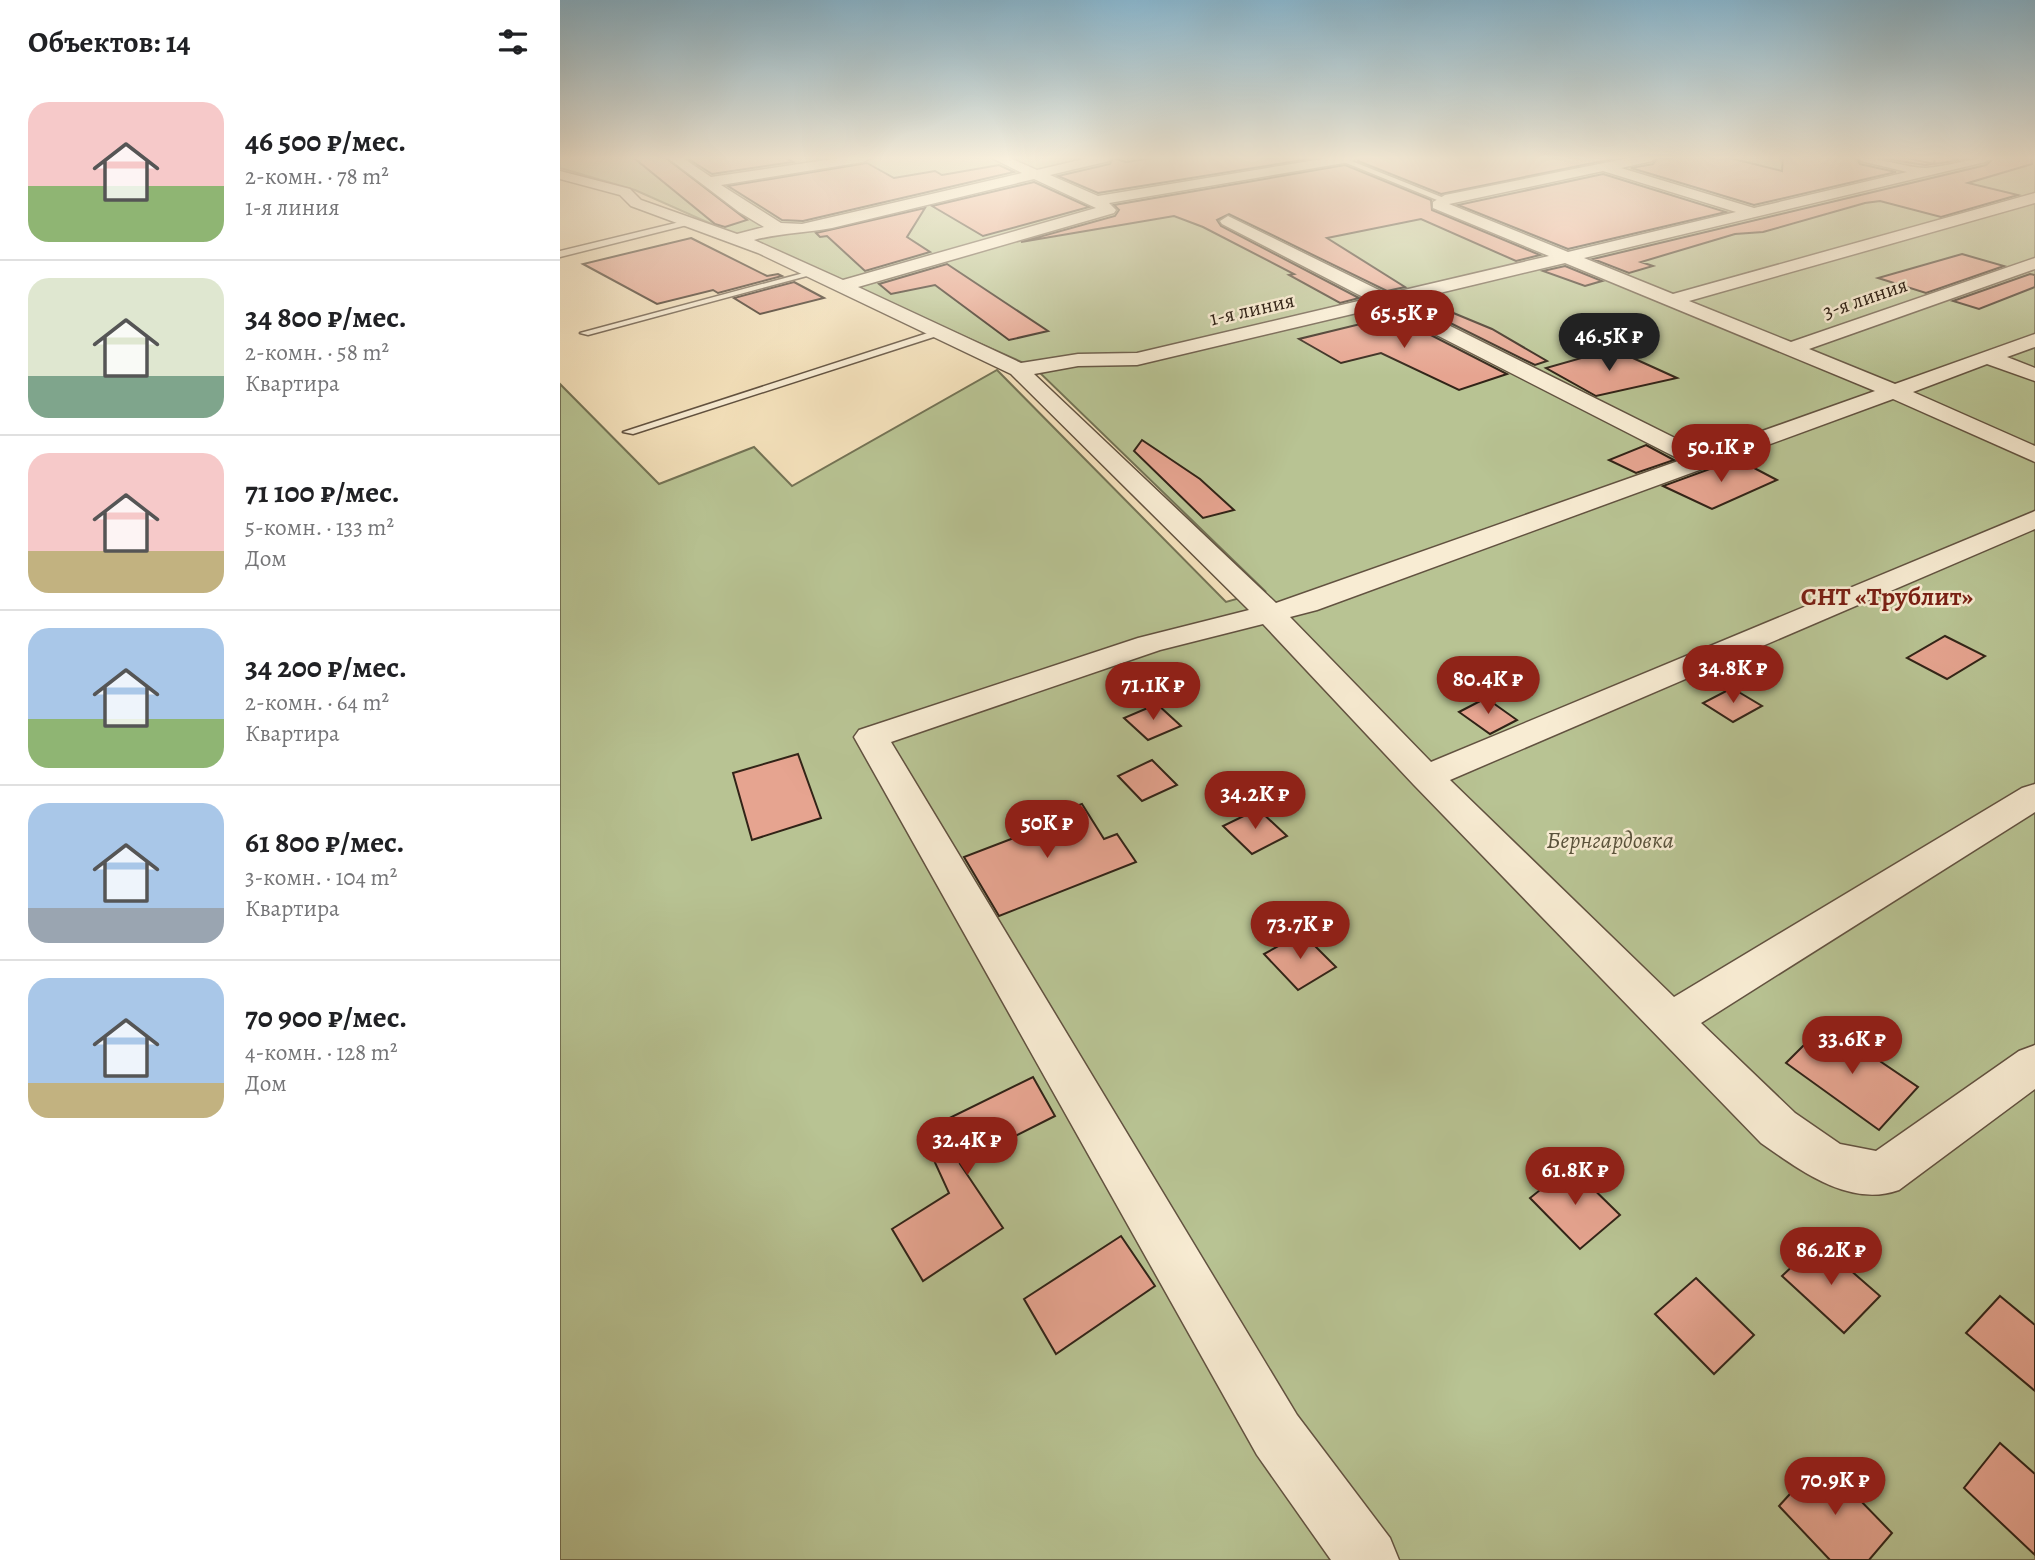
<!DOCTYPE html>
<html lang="ru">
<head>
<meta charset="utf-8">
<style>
  body { margin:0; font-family:Alegreya,serif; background:#f2f2f2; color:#202124; height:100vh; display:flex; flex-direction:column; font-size:26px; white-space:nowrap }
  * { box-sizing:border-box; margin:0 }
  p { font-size:23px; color:#757577 }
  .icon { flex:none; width:38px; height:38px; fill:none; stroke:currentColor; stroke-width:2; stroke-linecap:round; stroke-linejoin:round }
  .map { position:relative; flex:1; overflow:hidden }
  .side { display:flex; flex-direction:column; background:#fff; width:560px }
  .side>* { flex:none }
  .price { position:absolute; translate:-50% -60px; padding:0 16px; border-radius:24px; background:#8f2418; color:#fff; font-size:23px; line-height:46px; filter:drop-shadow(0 2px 4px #0008) }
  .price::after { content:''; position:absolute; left:50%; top:42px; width:21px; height:16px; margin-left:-10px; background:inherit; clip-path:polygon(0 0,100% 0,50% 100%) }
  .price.on { background:#222; color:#fff }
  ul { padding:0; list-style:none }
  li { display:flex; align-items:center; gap:21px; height:175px; padding:0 28px }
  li+li { border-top:2px solid #e0e0e0 }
  li span { display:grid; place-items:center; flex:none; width:196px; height:140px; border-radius:21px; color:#555 }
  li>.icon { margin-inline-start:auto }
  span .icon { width:84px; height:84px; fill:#fffc; stroke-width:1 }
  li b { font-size:30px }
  h2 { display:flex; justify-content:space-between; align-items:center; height:84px; padding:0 28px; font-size:30px }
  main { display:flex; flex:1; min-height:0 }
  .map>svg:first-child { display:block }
  .green { fill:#b8c393; stroke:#747355; stroke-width:2 }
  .building { fill:#e6a490; stroke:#312317; stroke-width:2 }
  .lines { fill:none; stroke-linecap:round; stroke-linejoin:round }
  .service-casing { stroke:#625240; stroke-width:3 }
  .minor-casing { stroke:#625240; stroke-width:3 }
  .service { fill:#f8ecd3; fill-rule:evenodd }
  .minor { fill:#f8ecd3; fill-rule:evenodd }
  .labels { text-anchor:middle; stroke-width:5; stroke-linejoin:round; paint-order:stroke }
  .far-street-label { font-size:21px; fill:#312317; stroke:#f8ecd3 }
  .park-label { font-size:24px; font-style:italic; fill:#5a533c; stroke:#f8ecd3 }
  .neighbourhood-label { font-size:26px; font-weight:bold; fill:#7a1f14; stroke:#f8ecd3 }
</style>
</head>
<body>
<main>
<section class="side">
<h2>Объектов: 14<svg class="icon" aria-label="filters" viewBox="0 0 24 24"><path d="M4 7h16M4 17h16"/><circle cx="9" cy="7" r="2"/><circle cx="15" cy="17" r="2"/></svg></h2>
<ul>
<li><span style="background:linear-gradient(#f6c9c9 60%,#8fb573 0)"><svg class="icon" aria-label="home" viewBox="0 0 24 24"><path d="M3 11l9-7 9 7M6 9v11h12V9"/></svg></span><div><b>46 500 ₽/мес.</b><p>2-комн. · 78 m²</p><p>1-я линия</p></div></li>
<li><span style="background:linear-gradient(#dfe7d0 70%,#7fa58c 0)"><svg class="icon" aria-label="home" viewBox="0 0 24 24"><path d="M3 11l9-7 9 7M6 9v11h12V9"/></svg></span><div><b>34 800 ₽/мес.</b><p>2-комн. · 58 m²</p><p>Квартира</p></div></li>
<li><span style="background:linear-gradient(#f6c9c9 70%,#c2b280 0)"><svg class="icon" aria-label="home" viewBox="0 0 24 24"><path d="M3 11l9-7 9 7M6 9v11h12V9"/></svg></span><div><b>71 100 ₽/мес.</b><p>5-комн. · 133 m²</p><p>Дом</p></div></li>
<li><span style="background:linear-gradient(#a9c7e8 65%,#8fb573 0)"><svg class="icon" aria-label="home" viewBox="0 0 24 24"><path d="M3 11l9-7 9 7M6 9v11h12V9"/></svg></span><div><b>34 200 ₽/мес.</b><p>2-комн. · 64 m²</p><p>Квартира</p></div></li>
<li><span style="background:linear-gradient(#a9c7e8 75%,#9aa5b1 0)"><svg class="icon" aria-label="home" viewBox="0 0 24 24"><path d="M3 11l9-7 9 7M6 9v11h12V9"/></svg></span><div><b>61 800 ₽/мес.</b><p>3-комн. · 104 m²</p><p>Квартира</p></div></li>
<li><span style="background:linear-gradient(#a9c7e8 75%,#c2b280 0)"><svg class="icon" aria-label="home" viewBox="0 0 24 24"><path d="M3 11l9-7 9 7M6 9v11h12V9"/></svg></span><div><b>70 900 ₽/мес.</b><p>4-комн. · 128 m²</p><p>Дом</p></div></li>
</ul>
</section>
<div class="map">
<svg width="1475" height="1560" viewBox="0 0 1475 1560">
  <rect width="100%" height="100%" fill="#f4e1bb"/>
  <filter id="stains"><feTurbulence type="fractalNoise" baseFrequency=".00286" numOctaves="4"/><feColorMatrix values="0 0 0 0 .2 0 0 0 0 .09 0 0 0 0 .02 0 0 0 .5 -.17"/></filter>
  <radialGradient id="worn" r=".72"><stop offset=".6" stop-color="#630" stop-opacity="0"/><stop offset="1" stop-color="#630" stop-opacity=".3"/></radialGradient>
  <!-- green -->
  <path class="green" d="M0,158H1475V1560H0V384L99,484L194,447L232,486L437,370L666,602L705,591L475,368L75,190L0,168Z"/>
  <!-- building -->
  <g class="building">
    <path d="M74,158H106L187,220L165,227L155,224Z"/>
    <path d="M127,158H226L233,162L152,174Z"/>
    <path d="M553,158L566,162L592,158H755L538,193L498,176L550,164Z"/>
    <path d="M799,158H1058L881,194L798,161Z"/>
    <path d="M1097,158H1170L1222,171L1223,158H1296L1300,164L1336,172L1194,205L1071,168L1093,164Z"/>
    <path d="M1321,158H1347L1374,164L1375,158H1409L1381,163L1365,165Z"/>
    <path d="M1434,158H1471L1472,164L1408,183L1458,195L1381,217L1320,201L1305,203L1203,232L1175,234L1081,262L1093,266L1069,273L1033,259L1426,165Z"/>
    <path d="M307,163L334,178L375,171L382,175L439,165L454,172L243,221L222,220L168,186Z"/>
    <path d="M785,165L871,200L872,210L980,255L956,261L861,219L767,238L845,287L827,291L669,214L657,220L661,226L799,298L780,303L729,275L734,274L643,227L614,216L461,242L555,216L559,210L554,205Z"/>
    <path d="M1043,174L1166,212L1008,249L898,205Z"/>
    <path d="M474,182L529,207L423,236L372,206Z"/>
    <path d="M365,208L347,237L370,252L305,271L267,236L260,237L256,233Z"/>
    <path d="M131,238L207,276L218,274L222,276L158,293L153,290L97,304L23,264Z"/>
    <path d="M1402,254L1444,266L1366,293L1318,278Z"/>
    <path d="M387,264L488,331L449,340L375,285L331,294L319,284Z"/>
    <path d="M1005,266L1042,281L1025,286L983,271Z"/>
    <path d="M1470,274L1475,275V287L1419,309L1393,301Z"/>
    <path d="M234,282L264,298L200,314L174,298Z"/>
    <path d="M862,300L932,329L987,361L975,365L850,303Z"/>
    <path d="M822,310L947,374L899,390L821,353L781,363L739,339L813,321L801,315Z"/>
    <path d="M1053,349L1117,378L1036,396L986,368Z"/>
    <path d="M582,440L640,479L674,510L643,518L574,451Z"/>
    <path d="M1086,445L1114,460L1076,473L1049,460Z"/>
    <path d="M1177,459L1217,480L1152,509L1103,486Z"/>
    <path d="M1385,636L1425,656L1387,679L1347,658Z"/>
    <path d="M1172,688L1202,706L1173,722L1143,703Z"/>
    <path d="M926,698L957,720L930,734L899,712Z"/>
    <path d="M597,704L621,726L588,740L564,718Z"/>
    <path d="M238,754L261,818L192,840L173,773Z"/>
    <path d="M592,760L617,785L582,801L558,776Z"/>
    <path d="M522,804L544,839L557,834L576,862L439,916L404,857L480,828L476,820Z"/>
    <path d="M698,809L727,836L692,854L663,826Z"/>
    <path d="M742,933L776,967L738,990L704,954Z"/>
    <path d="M1265,1024L1358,1087L1319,1130L1226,1063Z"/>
    <path d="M473,1077L495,1116L400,1164L443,1228L363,1281L332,1229L389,1193L361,1132Z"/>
    <path d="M1010,1166L1060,1215L1020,1249L970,1198Z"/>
    <path d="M561,1236L595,1286L496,1354L464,1299Z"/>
    <path d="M1258,1242L1320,1296L1284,1333L1222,1276Z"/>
    <path d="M1136,1278L1194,1335L1154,1374L1095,1314Z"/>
    <path d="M1440,1296L1475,1325V1391L1406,1333Z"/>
    <path d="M1440,1443L1475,1474V1555L1404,1488Z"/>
    <path d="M1261,1460L1332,1533L1309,1560H1270L1219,1506Z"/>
  </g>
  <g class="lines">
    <!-- service casing -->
    <g class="service-casing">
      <g id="service">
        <path d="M779,158H784L889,200L882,202L779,160Z"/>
        <path d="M128,220L131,224L0,257V251Z"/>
        <path d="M251,271L258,273L28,335L20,333Z"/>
        <path d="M377,330L380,331V335L73,434L63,432Z"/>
      </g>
    </g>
    <!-- minor casing -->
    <g class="minor-casing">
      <path id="minor" d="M108,158H123L151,177L279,158H310L303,162L161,185L221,223L242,224L462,173L432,158H450L477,170L528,158H551L549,161L490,175L538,196L768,158H797L790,162L549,203L556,210L554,213L298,287L461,363L518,354L577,353L807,299L662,224L660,221L668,216L827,294L989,256L873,208V202L885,195L1069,158H1094L1092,161L1061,168L1194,208L1347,172L1301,161L1299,158C1323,158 1347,168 1365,168C1387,167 1407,158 1432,158L1425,162L1024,258L1113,294L1475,193V203L1129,301L1231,342L1475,258V269L1249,349L1335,384L1475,334V347L1447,357L1475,368V381L1427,364L1353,392L1475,446V462L1333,399L757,610L730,617L871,762L1475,511V529L890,780L1114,997L1462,788L1475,784V812L1141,1023L1235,1113L1280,1144L1316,1151L1459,1051L1475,1045V1089L1339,1190C1289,1208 1240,1170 1201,1143L854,785L703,624L600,650L331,742L737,1415L830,1538L839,1560H771L697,1455L294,737L299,730L578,638L689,610L451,374L198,253L71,206L60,195L0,179V171L70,189L81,200L177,234L204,227L179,212ZM1043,171L1176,212L1008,252L889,204ZM474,179L536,208L283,280L194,240C220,233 245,233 272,228ZM1005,263L1315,391L1143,452L842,302ZM822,307L1121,460L716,603L474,374L518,366L577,365Z"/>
    </g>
    <!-- service -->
    <use href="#service" class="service"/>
    <!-- minor -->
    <use href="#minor" class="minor"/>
  </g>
  <!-- sky -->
  <linearGradient id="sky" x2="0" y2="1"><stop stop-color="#89b8d1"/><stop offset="0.42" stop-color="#faf2e0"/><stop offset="1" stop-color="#faf2e0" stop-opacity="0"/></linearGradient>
  <rect width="1475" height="376" fill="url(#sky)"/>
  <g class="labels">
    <!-- far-street labels -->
    <g class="far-street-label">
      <text transform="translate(1305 298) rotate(-19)" y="7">3-я линия</text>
      <text transform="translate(692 309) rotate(-13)" y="7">1-я линия</text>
    </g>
    <!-- park labels -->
    <g class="park-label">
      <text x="1050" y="848">Бернгардовка</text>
    </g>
    <!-- neighbourhood labels -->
    <g class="neighbourhood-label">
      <text x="1327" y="605">СНТ «Трублит»</text>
    </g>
  </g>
  <rect width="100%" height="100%" filter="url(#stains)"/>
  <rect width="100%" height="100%" fill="url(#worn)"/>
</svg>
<b class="price" style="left:844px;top:350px">65.5K ₽</b>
<b class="price on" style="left:1049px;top:373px">46.5K ₽</b>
<b class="price" style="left:1161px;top:484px">50.1K ₽</b>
<b class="price" style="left:1173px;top:705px">34.8K ₽</b>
<b class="price" style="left:928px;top:716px">80.4K ₽</b>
<b class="price" style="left:593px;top:722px">71.1K ₽</b>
<b class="price" style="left:695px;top:831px">34.2K ₽</b>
<b class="price" style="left:487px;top:860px">50K ₽</b>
<b class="price" style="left:740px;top:961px">73.7K ₽</b>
<b class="price" style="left:1292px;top:1076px">33.6K ₽</b>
<b class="price" style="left:407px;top:1177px">32.4K ₽</b>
<b class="price" style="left:1015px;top:1207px">61.8K ₽</b>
<b class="price" style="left:1271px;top:1287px">86.2K ₽</b>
<b class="price" style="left:1275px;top:1517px">70.9K ₽</b>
</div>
</main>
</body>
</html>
